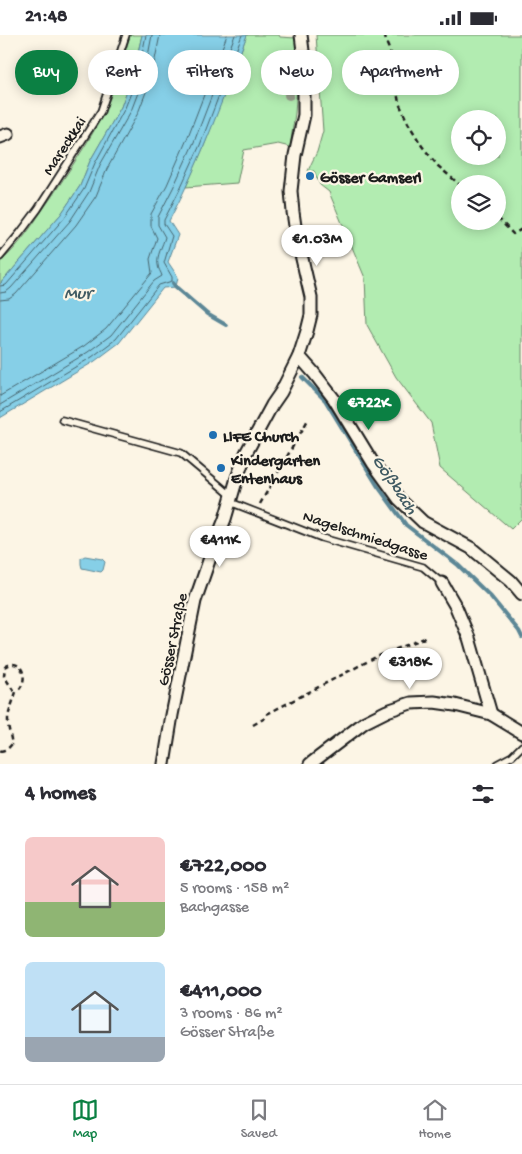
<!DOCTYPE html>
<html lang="en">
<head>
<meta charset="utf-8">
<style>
  body { margin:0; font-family:"Gochi Hand",sans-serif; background:#f7f7f7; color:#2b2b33; height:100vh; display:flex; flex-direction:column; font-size:19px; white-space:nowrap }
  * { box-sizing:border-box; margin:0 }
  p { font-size:16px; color:#7c7c81 }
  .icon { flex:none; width:28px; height:28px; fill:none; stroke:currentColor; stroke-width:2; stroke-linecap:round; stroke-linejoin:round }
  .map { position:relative; height:729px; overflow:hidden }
  .panel { display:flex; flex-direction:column; background:#fff; flex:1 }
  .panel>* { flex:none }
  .guide { position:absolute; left:15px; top:15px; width:492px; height:45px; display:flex; gap:10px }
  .tools { position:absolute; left:451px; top:75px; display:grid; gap:10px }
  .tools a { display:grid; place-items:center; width:55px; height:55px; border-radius:50%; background:#fff; box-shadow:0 2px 12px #0003; font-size:25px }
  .price { position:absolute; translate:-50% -42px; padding:0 11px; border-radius:18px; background:#fff; color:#222; font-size:16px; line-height:32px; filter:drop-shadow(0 1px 2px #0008) }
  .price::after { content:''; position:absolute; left:50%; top:30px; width:15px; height:11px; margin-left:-8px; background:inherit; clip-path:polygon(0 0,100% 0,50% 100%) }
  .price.selected { background:#0b8043; color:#fff }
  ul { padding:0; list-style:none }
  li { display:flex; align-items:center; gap:15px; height:125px; padding:0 25px }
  li span { display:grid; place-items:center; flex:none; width:140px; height:100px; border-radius:8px; color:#555 }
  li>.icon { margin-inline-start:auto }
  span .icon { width:60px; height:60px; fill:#fffc; stroke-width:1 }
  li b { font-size:21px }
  h2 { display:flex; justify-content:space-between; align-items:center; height:60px; padding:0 25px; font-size:21px }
  .pill { padding:0 18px; border-radius:22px; background:#fff; box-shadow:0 2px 12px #0003; font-size:18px; line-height:45px }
  .pill.selected { background:#0b8043; color:#fff }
  .status { display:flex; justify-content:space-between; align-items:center; height:35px; padding:0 25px; background:#fff; direction:ltr }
  .status svg { height:14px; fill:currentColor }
  .tabs { display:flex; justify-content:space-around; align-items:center; height:70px; border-top:1px solid #e1e1e2; background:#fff; font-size:14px; color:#7c7c81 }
  .tabs a { display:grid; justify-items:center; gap:2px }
  .tabs .selected { color:#0b8043 }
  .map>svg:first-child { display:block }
  .green { fill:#b2ecb1; stroke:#678466; fill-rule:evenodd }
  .water { fill:#86cfe7; stroke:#5c8796 }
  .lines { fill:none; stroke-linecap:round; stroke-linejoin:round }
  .shore { stroke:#46646d; stroke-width:1 }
  .stream { stroke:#5c8796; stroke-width:4 }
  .service-casing { stroke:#1c1c1c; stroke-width:9 }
  .minor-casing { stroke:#1c1c1c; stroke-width:15 }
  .path { stroke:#1c1c1c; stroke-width:2.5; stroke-dasharray:5 4; stroke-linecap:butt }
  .service { stroke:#fcf5e5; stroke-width:5.5 }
  .minor { stroke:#fcf5e5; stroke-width:11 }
  .tree { fill:#9aa08f }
  .poi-dot { fill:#1f6fb2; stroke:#fcf5e5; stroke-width:2 }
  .labels { text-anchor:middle; stroke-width:4.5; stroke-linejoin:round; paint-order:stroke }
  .street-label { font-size:16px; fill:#1c1c1c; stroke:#fcf5e5 }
  .poi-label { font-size:16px; font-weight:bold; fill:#1c1c1c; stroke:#fcf5e5; text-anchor:start }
  .water-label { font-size:18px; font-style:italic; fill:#415b63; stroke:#fcf5e5 }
</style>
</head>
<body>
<div class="status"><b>21:48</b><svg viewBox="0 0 49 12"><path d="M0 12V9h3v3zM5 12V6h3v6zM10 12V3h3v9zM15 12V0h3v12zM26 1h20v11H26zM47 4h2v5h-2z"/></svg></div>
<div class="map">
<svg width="522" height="729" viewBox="0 0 522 729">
  <rect width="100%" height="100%" fill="#fcf5e5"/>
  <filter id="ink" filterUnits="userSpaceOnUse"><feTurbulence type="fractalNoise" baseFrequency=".02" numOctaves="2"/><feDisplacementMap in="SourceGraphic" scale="10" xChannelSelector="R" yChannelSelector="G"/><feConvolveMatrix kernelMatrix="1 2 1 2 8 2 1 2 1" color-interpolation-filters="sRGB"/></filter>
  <g filter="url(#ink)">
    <!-- green -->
    <g class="green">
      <path d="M130,0H142L133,39L121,72L90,126L80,151L61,179L0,249V227C19,212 34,187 48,167C68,137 90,106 106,73C116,49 123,25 130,0Z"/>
      <path d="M247,0H279L280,2L296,3L297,50L295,78L290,112L278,109L244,115L237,148L186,152L204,111Z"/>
      <path d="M316,0H522V483L511,494L440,433L431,388L396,342L367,290L365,243L329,157L320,150L314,136H308L312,127L317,117L323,96ZM460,84H498V121H460ZM460,149H498V186H460Z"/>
    </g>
    <!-- water -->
    <g class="water">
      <path d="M142,0H247C223,63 201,126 169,186L178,200L168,227L178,242L176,252L163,253L119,308L95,326L0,383V249L61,179L80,151L90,126L121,72L133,39Z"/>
      <path d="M85,521L102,524L105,527L103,535L101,537L82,533L81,529V523Z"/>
    </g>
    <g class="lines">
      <!-- shore -->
      <g class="shore">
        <path d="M0,251L6,250L65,182L84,154L95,128L125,73L138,40L146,0"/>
        <path d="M0,258L6,257L11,253L70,186L89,157L100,130L131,76L144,42L152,0"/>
        <path d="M0,265L9,264L16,259L76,190L96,161L107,134L138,78L151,44L160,0"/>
        <path d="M0,361L84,311L106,294L152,238L150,224L157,203L151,191V179L167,150L187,104L227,0"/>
        <path d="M0,370L88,317L111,300L154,246L162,241C161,237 158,234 158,230C156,221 163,210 165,202L158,190V182L173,153L194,107L235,0"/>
        <path d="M0,377L92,322L116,304L159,250L172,246V242L164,228L172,201L164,189V185L179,156L200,110L242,0"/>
      </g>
      <!-- stream -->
      <g class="stream">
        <path d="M173,248L176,252L207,279L226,290"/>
        <path d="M302,342L325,365L377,450L406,490L458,530L491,562L519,596L522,602"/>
      </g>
      <!-- service casing -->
      <g class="service-casing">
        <g id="service">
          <path d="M0,222L20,198L38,174L101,76L126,0"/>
          <path d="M62,385L181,418L232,461"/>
          <path d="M230,467L322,503L423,532L442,548"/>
          <path d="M497,729L512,721L522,711"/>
        </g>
      </g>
      <!-- minor casing -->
      <g class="minor-casing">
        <g id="minor">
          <path d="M0,102L8,99"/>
          <path d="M299,321L314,338L334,364L373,428L399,464L423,487L471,513L511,546L522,559"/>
          <path d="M442,548L456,572L469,603L491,679"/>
          <path d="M164,729L172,680L195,566L213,514L225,484L237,443L246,418L272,370L281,357L299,321L307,296L311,280V262L296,198L293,177L291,156L295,120L304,80V24L301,0"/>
          <path d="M310,729L365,687L387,676L411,668L434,667L455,670L491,679L522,698"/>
        </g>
      </g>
      <!-- path -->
      <g class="path">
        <path d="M385,0L386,7L394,26V40L399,68L408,88L422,111L438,131L460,150"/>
        <path d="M498,183L513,199L522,194"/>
        <path d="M260,469L309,383"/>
        <path d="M253,690L265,683L267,679L376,622L427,602"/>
        <path d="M0,716C6,715 8,714 12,709L8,690V681L16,657C31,647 22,620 5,632L4,641L13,655L16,657"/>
      </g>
      <!-- service -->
      <use href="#service" class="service"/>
      <!-- minor -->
      <use href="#minor" class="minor"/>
    </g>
    <!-- trees -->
    <g class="tree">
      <circle cx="293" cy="27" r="5"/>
      <circle cx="289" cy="40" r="5"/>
      <circle cx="289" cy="60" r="5"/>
    </g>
  </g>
  <!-- markers -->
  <g class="poi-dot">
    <circle cx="310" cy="141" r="5"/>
    <circle cx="213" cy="400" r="5"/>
    <circle cx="221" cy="433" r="5"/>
  </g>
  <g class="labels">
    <!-- street labels -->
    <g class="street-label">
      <text transform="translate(63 110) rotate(-57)" y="6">Mareckkai</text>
      <text transform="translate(366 499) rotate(18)" y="6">Nagelschmiedgasse</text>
      <text transform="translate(171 604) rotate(-78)" y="6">Gösser Straße</text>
    </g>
    <!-- poi labels -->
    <g class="poi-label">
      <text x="320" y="147">Gösser Gamserl</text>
      <text x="223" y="406">LIFE Church</text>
      <text x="231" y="430">Kindergarten<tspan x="231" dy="18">Entenhaus</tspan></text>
    </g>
    <!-- water labels -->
    <g class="water-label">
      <text x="78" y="263">Mur</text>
      <text transform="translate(396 449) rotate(56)" y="6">Gößbach</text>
    </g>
  </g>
</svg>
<div class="tools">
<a><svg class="icon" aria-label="locate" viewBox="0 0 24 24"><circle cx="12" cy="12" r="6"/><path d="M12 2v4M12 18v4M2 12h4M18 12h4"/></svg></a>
<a><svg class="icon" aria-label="layers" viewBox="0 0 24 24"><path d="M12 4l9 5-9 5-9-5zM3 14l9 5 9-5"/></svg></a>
</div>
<b class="price" style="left:317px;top:232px">€1.03M</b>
<b class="price selected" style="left:369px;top:396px">€722K</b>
<b class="price" style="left:220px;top:533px">€411K</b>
<b class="price" style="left:410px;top:655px">€318K</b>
<div class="guide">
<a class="pill selected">Buy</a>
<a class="pill">Rent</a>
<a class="pill">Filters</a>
<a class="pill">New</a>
<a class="pill">Apartment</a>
</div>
</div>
<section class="panel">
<h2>4 homes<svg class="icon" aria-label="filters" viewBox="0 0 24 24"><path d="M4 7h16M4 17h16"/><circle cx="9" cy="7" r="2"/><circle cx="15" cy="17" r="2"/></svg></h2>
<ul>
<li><span style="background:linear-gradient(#f6c9c9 65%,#8fb573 0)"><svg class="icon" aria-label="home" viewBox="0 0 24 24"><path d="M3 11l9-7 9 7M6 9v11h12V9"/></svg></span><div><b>€722,000</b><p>5 rooms · 158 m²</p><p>Bachgasse</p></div></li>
<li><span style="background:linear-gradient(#bfe0f5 75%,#9aa5b1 0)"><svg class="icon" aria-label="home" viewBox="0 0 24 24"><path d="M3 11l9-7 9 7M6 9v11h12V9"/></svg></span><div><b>€411,000</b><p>3 rooms · 86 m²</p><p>Gösser Straße</p></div></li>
</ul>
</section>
<nav class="tabs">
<a class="selected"><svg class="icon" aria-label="map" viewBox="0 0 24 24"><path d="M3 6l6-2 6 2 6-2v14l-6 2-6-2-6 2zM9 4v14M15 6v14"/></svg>Map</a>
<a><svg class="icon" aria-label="saved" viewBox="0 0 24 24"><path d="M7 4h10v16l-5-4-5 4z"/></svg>Saved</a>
<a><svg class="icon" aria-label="home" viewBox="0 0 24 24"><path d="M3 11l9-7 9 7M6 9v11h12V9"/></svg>Home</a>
</nav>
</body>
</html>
